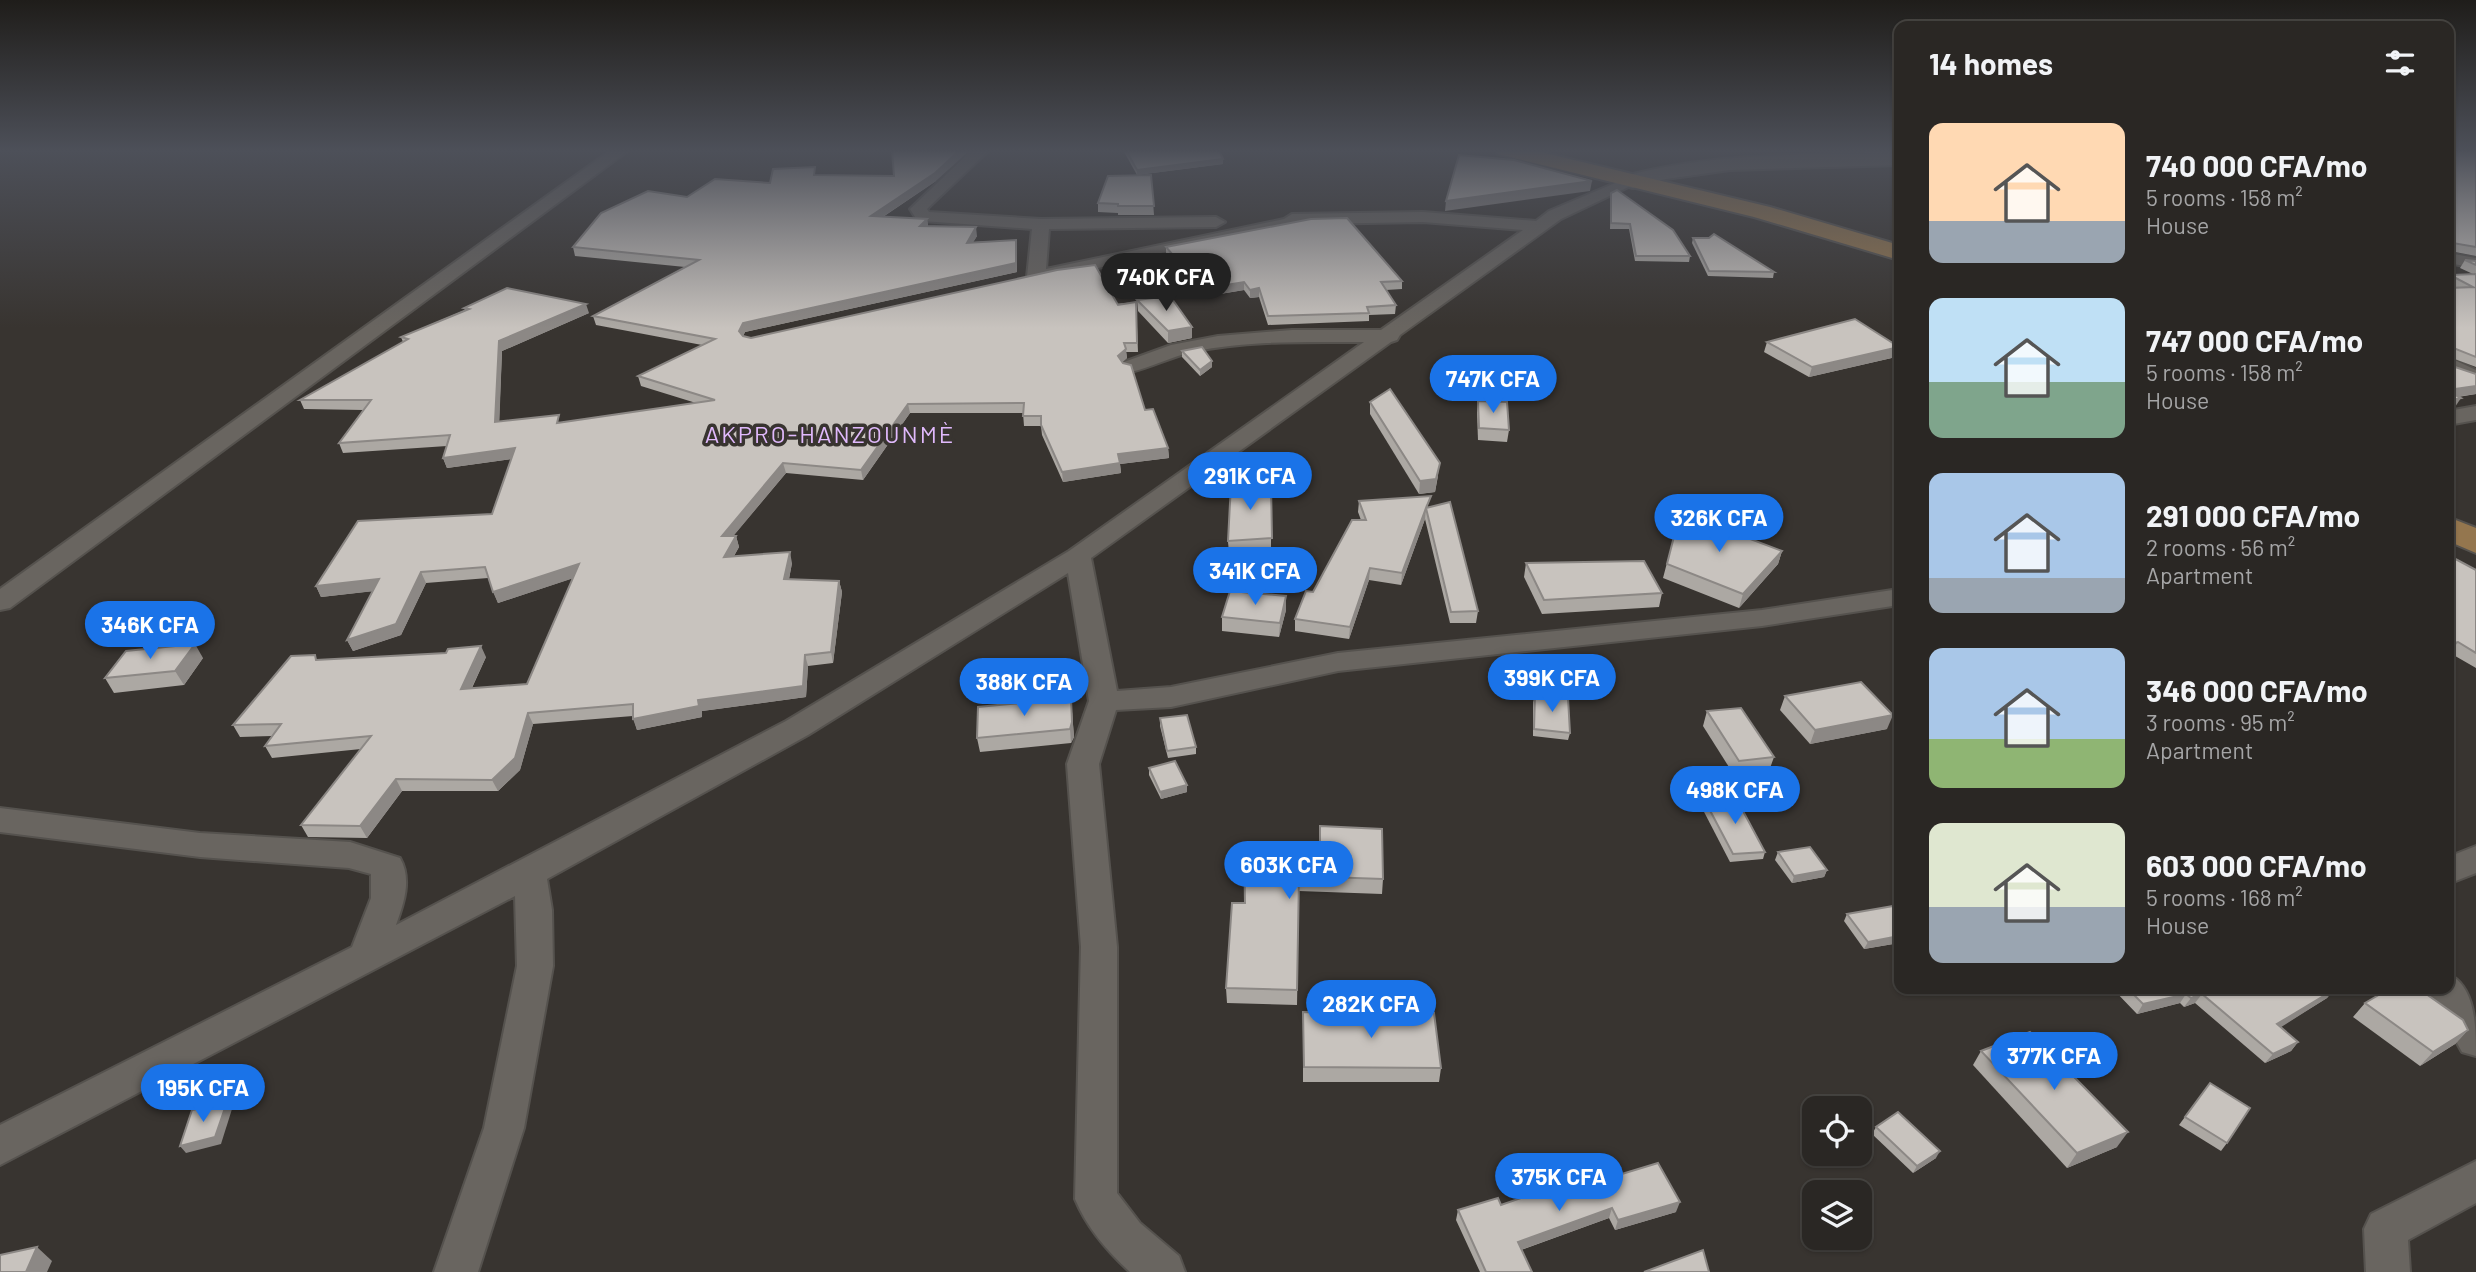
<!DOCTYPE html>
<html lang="en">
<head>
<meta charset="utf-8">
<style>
  body { margin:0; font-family:Barlow,sans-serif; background:#363331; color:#f1f3f6; height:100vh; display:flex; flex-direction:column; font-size:26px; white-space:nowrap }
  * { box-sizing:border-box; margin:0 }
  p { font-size:23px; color:#a5a5a6 }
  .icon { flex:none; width:38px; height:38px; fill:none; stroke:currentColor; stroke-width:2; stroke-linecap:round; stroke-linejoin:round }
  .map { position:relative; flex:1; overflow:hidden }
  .panel { position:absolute; left:1894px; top:21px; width:560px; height:973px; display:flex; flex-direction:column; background:#2a2724; border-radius:14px; box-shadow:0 2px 5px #0004,0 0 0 2px #464441 }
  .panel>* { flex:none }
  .buttons { position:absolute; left:1802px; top:1096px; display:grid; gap:14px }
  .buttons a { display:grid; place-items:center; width:70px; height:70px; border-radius:14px; background:#2a2724; box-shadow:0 2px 5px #0004,0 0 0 2px #464441; font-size:35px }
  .price { position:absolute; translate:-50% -60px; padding:0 16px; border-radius:24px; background:#1a73e8; color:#fff; font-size:23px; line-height:46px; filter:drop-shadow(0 2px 4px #0008) }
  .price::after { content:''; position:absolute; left:50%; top:42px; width:21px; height:16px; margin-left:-10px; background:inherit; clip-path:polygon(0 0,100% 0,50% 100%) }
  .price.current { background:#222; color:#fff }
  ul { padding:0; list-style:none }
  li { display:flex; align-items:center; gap:21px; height:175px; padding:0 35px }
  li span { display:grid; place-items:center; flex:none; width:196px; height:140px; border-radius:14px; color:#555 }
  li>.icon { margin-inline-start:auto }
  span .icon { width:84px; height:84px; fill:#fffc; stroke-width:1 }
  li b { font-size:30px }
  h2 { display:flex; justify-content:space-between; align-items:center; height:84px; padding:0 35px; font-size:30px }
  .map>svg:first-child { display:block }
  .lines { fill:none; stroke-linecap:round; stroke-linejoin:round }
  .street-casing { stroke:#55524e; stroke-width:4 }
  .secondary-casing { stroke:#55524e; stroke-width:4 }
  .primary-casing { stroke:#55524e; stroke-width:4 }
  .street { fill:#696560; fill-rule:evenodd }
  .secondary { fill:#696560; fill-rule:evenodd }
  .primary { fill:#94764e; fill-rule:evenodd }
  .wall { fill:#aca8a3 }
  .shaded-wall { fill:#8c8885 }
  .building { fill:#c8c3be; stroke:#8c8885; stroke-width:2 }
  .labels { text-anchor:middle; stroke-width:7; stroke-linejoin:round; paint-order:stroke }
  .quarter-label { font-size:24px; letter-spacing:2px; fill:#e0b9fc; stroke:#383430 }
</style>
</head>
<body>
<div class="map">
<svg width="2476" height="1272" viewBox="0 0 2476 1272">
  <rect width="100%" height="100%" fill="#383430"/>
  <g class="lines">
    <!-- street casing -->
    <g class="street-casing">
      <g id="street">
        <path d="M611,150H629L10,608L0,610V589Z"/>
        <path d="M972,150H989L932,204L927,209L929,212L1041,219L1216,217L1225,222L1216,227L1049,229L1046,269L1284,219L1292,214L1423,212L1536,221L1549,211L1627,178H1639L1641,181L1561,219L1400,335L1397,340L1391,342L1091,558L1117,691L1171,687L1338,653L1762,610L1899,589V605L1762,626L1338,671L1171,707L1116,710L1099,764L1117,947V1193L1140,1223L1179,1256L1185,1272H1130C1107,1251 1087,1228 1075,1199L1081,947L1067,764L1089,701L1068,573L808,735L547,879L552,910L553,966L524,1128L478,1272H434L484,1128L517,966L515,896L0,1165V1125L352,947L371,898V874L349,868L200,857L0,832V808L200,833L350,842L400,858C412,879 404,903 396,925L786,721L1069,551L1364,342C1307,342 1249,340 1192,352C1171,357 1152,367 1131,372L1124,370L1121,366L1124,362L1171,345L1218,336L1292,330H1381L1523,230L1423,222L1310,224L1156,254L1036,283L1027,277L1032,229L923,221L917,220L910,209Z"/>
        <path d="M1862,150H1879L1889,159L1886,162H1876Z"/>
        <path d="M2448,253L2476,258V268L2448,263Z"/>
        <path d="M2448,357L2476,370V384L2448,372Z"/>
        <path d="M2476,406V420L2448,425V411Z"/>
        <path d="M2476,846V873L2448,884V857Z"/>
        <path d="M2448,974C2476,986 2476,1028 2476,1056L2462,1052L2427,989H2448Z"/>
        <path d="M2476,1161V1203L2408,1240L2410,1272H2366L2364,1229L2371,1214Z"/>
      </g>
    </g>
    <!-- secondary casing -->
    <g class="secondary-casing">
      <path id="secondary" d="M1899,153V165L1730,170L1666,179L1633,188L1625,186L1622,181L1625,176C1715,152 1806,155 1899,153Z"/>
    </g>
    <!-- primary casing -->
    <g class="primary-casing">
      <g id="primary">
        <path d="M1495,150H1532L1770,207L1899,245V260L1754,217L1498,154Z"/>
        <path d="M2448,517L2476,528V553L2448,541Z"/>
      </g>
    </g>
    <!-- street -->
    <use href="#street" class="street"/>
    <!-- secondary -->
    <use href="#secondary" class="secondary"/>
    <!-- primary -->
    <use href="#primary" class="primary"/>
  </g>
  <!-- wall -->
  <g class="wall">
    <path d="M1123,150H1219L1223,159V164L1137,175Z"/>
    <path d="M2448,150H2476V256L2450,251L2448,256Z"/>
    <path d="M816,175L936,181L883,217L927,219L928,226L977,236L973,242L1016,240L1017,272L745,332L743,336L751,338L1136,302L1138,352H1126L1127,358L1122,362L1145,410L1168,448L1169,458L1120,464L1121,473L1063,482L1042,435L1041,426H1024L1023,413H910L863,480L786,473L733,536H736L739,547L734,556L792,563L789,579L839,581L842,592L833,663L808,666L806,697L702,711V717L637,730L633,716L533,724L520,770L498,791H402L367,838L308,837L301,825L361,749L272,758L265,746L272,736L240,737L233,725L317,660L486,657L472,688L527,684L573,578L498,603L488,578L426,583L401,635L353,651L347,640L373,591L321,597L316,586L492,514L511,459L447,468L443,458L447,446L343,453L339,443L363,410L304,409L300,400L403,342L401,337L465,310L464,308L589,313L502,351L499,421L562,422L696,403L641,386L638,376L702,345L596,325L593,316L685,267L575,256L573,247L687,197Z"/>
    <path d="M1151,175L1154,215H1118V213L1098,212V203Z"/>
    <path d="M1611,193L1690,256L1689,262L1635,261L1629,229H1610Z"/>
    <path d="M1693,238L1774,272L1773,278L1708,276L1692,243Z"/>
    <path d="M1166,247L1402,281V289L1386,290L1396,305L1395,314L1369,315V321L1268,325L1259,297L1250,298L1244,290L1202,297L1166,255Z"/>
    <path d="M2465,260L2476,265V367L2452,358V366L2476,374V394L2458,397L2455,407L2448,408V288H2455L2448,284V278L2450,275L2473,274L2460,268Z"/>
    <path d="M1137,300L1192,327V338L1168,343L1138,311Z"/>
    <path d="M1767,342L1899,346V349L1896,357L1809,377L1764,352Z"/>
    <path d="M1182,351L1212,361V367L1200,376L1182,357Z"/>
    <path d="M1478,401L1509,430L1507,442L1478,440L1477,413Z"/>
    <path d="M1370,402L1438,476L1435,492L1419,494L1370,414Z"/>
    <path d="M1271,485V552L1229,555L1228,541Z"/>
    <path d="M1359,501L1429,507L1478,611L1476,623H1450L1425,519L1401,585L1369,580L1349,639L1295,631V619L1361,520L1358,512Z"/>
    <path d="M1680,513L1726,527L1725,530L1782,551L1778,564L1739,608L1663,578Z"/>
    <path d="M2448,555L2476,570V668L2450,653H2448Z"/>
    <path d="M1526,563L1662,593L1659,607L1542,614L1524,577Z"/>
    <path d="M1286,610L1279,637L1222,631V617Z"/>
    <path d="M203,658L184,685L114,693L105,678Z"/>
    <path d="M1535,695L1570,733L1568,740L1533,736V702Z"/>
    <path d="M1785,696L1887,729L1810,744L1780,710Z"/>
    <path d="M1071,698L1074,737L1071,743L980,752L977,738Z"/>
    <path d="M1707,711L1774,757L1769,771L1734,775L1703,726Z"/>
    <path d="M1160,718L1196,747V754L1168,758L1160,726Z"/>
    <path d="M1149,768L1187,785V792L1161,799L1149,775Z"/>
    <path d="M1705,801L1765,852L1763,859L1730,862L1702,808Z"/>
    <path d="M1320,826L1383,879L1382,894L1299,891L1297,1005L1227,1003L1226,988L1245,903L1319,843Z"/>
    <path d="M1778,852L1827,870L1824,877L1792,883L1775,860Z"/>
    <path d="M1899,905V943L1864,949L1844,921L1847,914Z"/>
    <path d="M2113,989H2334L2327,998L2280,1027L2298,1042L2291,1051L2265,1063L2195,1003L2184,1007L2180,1003L2137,1014Z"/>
    <path d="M2365,1003L2468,1030L2455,1044L2420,1066L2353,1017Z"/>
    <path d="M1303,1012L1441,1068L1439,1082H1303Z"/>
    <path d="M1981,1051L2117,1147L2067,1168L1973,1065Z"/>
    <path d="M2210,1083L2227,1143L2221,1151L2179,1125Z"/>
    <path d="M1876,1127L1936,1158L1913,1173L1872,1134Z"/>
    <path d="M1579,1187L1676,1212L1615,1230L1609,1218L1521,1250L1532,1272H1480L1456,1220L1458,1210L1501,1205Z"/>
  </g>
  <!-- shaded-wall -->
  <g class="shaded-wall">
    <path d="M960,150H970L936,181L872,224L871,216Z"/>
    <path d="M1223,159V164L1137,175V170Z"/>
    <path d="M1592,181L1590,191L1445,211L1446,201Z"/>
    <path d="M927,219L928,228L920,226Z"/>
    <path d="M976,227L977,236L968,251L967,243Z"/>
    <path d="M1016,240L1017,272L745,332L741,341L739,331L743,323Z"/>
    <path d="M1244,282V290L1202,297V289Z"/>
    <path d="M1259,288V297L1250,298V290Z"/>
    <path d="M586,304L589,313L502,351L499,432L495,422L499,341Z"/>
    <path d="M1192,327V338L1168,343V331Z"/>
    <path d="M1899,347L1896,357L1809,377L1812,367Z"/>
    <path d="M1126,349L1127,358L1118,366V356Z"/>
    <path d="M1212,361V367L1200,376V370Z"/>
    <path d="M2476,386V394L2448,398V390Z"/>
    <path d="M2461,398L2455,407L2448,408V401Z"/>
    <path d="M908,404L910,413L863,480L861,470Z"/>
    <path d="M515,448L518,458L447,468L443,458Z"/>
    <path d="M1168,448L1169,458L1120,464L1121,473L1063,482L1062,472L1118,454Z"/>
    <path d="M783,463L786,473L725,546L722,536Z"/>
    <path d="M1440,463L1435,492L1419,494L1420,481Z"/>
    <path d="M1426,508L1425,519L1401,585L1402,573Z"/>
    <path d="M736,536L739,547L727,568L724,557Z"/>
    <path d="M1782,551L1778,564L1739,608L1743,594Z"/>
    <path d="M790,552L792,563L787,589L784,579Z"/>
    <path d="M579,564L583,575L498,603L493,592Z"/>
    <path d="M1370,568L1369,580L1349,639L1350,627Z"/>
    <path d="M421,572L426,583L401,635L353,651L347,640Z"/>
    <path d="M379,579L384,590L321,597L316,586Z"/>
    <path d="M839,581L842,592L833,663L831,652Z"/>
    <path d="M1286,596V610L1279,637L1280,623Z"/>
    <path d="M2458,642L2450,653H2448V651L2454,643Z"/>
    <path d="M195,644L203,658L184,685L175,671Z"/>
    <path d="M481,646L486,657L466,700L461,689Z"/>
    <path d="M805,655L808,666L806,697L702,711V717L637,730L633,719L698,700Z"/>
    <path d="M1072,712L1074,737L1071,743L1070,729Z"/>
    <path d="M528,713L533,724L520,770L498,791L492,780Z"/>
    <path d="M1893,715L1887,729L1810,744L1815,730Z"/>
    <path d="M396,779L402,791L367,838L360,826Z"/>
    <path d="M1187,785V792L1161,799L1160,792Z"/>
    <path d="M1827,870L1824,877L1792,883L1794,876Z"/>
    <path d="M1899,936V943L1864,949L1868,942Z"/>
    <path d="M2335,989L2327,998L2270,1034L2277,1024Z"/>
    <path d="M2186,994L2180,1003L2137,1014L2143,1004Z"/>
    <path d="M2202,994L2195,1003L2184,1007L2191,998Z"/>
    <path d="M2468,1030L2455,1044L2420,1066L2433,1052Z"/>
    <path d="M2298,1042L2291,1051L2265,1063L2273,1054Z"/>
    <path d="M227,1102L232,1109L221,1144L186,1153L180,1146Z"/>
    <path d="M2128,1132L2117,1147L2067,1168L2077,1153Z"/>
    <path d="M1940,1151L1936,1158L1913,1173L1917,1166Z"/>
    <path d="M1680,1202L1676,1212L1615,1230L1618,1220Z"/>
    <path d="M1612,1208L1609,1218L1515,1252L1518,1242Z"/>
    <path d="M37,1247L52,1261L47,1272H26Z"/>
  </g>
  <!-- building -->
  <g class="building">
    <path d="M892,150H960L935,173L871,216L927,219L920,226L976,227L967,243L1016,240V263L743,323L739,331L743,336L751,338L1057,270L1095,265L1118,305L1136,302L1137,343H1124L1126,349L1118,356L1123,363L1131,365L1145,410L1153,409L1168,448L1118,454L1120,463L1062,472L1041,425V416H1023L1024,403L908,404L861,470L783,463L722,536H736L724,557L790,552L784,579L839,581L831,652L805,655L803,686L698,700L699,706L633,719V704L528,713L515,758L492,780L396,779L360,826L301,825L371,736L265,746L281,724L233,725L291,656L315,655L316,660L446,653L448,649L481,646L461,689L527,684L579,564L493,592L485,567L421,572L396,624L347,640L379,579L316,586L358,521L492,514L515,448L443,458L450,435L339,443L371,400H300L408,339L401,337L469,309L464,308L507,288L586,304L499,341L495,422L559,415L557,423L715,400L638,376L715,339L593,316L699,260L573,247L601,213L648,191L687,197L715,179L770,183L773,169L815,167L814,175L894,176Z"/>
    <path d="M1126,150H1219L1223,159L1137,170Z"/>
    <path d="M2448,150H2476V247L2453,243L2450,245V253L2448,252Z"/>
    <path d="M1459,155L1514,160L1592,181L1446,201Z"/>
    <path d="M1151,175L1154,206H1118V204L1098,203L1108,176Z"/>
    <path d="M1617,190L1673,230L1690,256H1636L1630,224L1611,223V193Z"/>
    <path d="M1347,218L1402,281L1381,282L1396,305L1367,307L1369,313L1268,316L1259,288L1250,290L1244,282L1202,289L1166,247L1311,219Z"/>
    <path d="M1714,234L1774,272L1709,271L1693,238H1709Z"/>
    <path d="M2465,260L2476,261V265Z"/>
    <path d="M2476,274V357L2451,347L2452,366L2476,374V386L2448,390V288L2473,287L2450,275Z"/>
    <path d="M1170,296L1192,327L1168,331L1137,300Z"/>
    <path d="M1855,319L1899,347L1812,367L1767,342Z"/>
    <path d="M1202,347L1212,361L1200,370L1182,351Z"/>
    <path d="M1390,389L1440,463L1436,479L1420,481L1370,402Z"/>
    <path d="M2448,391L2461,398L2448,401Z"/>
    <path d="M1478,401L1507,402L1509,430L1479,428Z"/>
    <path d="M1231,484L1271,485L1272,538L1228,541Z"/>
    <path d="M1431,496L1426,508L1450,502L1478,611L1451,612L1426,508L1402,573L1370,568L1350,627L1295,619L1306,591L1313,592L1352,520H1366L1359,501Z"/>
    <path d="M1680,513L1726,527L1724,529L1782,551L1743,594L1667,564Z"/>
    <path d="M2448,555L2476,570V653L2458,642L2454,643L2448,640Z"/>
    <path d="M1644,561L1662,593L1544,600L1526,563Z"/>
    <path d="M1230,591L1286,596L1280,623L1222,617Z"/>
    <path d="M195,644L175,671L105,678L126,651Z"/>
    <path d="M1861,682L1893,715L1815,730L1785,696Z"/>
    <path d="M1535,695L1568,698L1570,733L1534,729Z"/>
    <path d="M1071,698L1072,722L1070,729L977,738L978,707Z"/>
    <path d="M1741,708L1774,757L1739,761L1707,711Z"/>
    <path d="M1187,715L1196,747L1167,751L1160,718Z"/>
    <path d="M1175,761L1187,785L1160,792L1149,768Z"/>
    <path d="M1736,798L1765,852L1733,854L1705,801Z"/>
    <path d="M1320,826L1382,829L1383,879L1299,876L1297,990L1226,988L1232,903H1245L1244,843H1320Z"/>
    <path d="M1810,847L1827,870L1794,876L1778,852Z"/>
    <path d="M1899,905V936L1868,942L1847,914Z"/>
    <path d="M2128,989H2335L2277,1024L2298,1042L2273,1054L2202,994L2191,998L2186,994L2143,1004Z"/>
    <path d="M2389,989H2419L2463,1020L2468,1030L2433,1052L2365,1003Z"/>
    <path d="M1303,1012L1434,1013L1441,1068L1304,1067Z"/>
    <path d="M2030,1032L2128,1132L2077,1153L1981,1051Z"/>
    <path d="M2210,1083L2250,1108L2227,1143L2185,1117Z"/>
    <path d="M227,1102L215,1137L180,1146L192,1110Z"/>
    <path d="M1898,1112L1940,1151L1917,1166L1876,1127Z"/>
    <path d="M1658,1163L1680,1202L1618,1220L1612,1208L1518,1242L1532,1272H1486L1458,1210L1498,1198L1501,1205L1575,1179L1579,1187Z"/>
    <path d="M37,1247L26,1272H0V1255Z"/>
    <path d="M1703,1250L1709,1272H1644Z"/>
  </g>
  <!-- sky -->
  <linearGradient id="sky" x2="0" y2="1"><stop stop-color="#1f1d1a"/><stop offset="0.46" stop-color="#4d5059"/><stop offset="1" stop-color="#4d5059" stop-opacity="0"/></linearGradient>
  <rect width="2476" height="328" fill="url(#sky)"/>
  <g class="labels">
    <!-- quarter labels -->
    <g class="quarter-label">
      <text x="830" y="443">AKPRO-HANZOUNMÈ</text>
    </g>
  </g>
</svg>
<div class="buttons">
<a><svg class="icon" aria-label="locate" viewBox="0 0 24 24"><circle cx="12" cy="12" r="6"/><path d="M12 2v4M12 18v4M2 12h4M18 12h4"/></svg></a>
<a><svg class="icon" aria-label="layers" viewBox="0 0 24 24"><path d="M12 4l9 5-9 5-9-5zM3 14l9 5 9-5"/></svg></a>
</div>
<b class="price current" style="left:1166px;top:313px">740K CFA</b>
<b class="price" style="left:1493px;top:415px">747K CFA</b>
<b class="price" style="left:1250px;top:512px">291K CFA</b>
<b class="price" style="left:1719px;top:554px">326K CFA</b>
<b class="price" style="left:1255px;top:607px">341K CFA</b>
<b class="price" style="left:150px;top:661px">346K CFA</b>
<b class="price" style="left:1552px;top:714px">399K CFA</b>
<b class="price" style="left:1024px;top:718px">388K CFA</b>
<b class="price" style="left:1735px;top:826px">498K CFA</b>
<b class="price" style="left:1289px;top:901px">603K CFA</b>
<b class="price" style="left:1371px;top:1040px">282K CFA</b>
<b class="price" style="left:2054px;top:1092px">377K CFA</b>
<b class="price" style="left:203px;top:1124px">195K CFA</b>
<b class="price" style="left:1559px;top:1213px">375K CFA</b>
<section class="panel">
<h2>14 homes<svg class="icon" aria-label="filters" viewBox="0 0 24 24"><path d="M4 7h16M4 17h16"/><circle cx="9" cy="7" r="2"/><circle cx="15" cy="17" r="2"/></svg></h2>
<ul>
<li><span style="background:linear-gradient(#ffd9b3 70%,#9aa5b1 0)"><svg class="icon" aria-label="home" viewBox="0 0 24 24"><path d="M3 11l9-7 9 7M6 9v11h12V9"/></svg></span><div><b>740 000 CFA/mo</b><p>5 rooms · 158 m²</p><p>House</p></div></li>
<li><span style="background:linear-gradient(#bfe0f5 60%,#7fa58c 0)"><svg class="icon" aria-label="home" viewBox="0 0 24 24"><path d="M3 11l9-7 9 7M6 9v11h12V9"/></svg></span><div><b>747 000 CFA/mo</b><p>5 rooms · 158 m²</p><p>House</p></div></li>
<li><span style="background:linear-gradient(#a9c7e8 75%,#9aa5b1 0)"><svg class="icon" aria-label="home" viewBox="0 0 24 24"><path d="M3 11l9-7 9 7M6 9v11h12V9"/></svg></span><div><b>291 000 CFA/mo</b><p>2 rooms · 56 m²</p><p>Apartment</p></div></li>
<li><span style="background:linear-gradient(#a9c7e8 65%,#8fb573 0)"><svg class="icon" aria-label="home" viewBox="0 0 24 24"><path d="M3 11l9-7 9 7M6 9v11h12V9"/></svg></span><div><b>346 000 CFA/mo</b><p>3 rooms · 95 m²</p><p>Apartment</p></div></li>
<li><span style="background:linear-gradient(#dfe7d0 60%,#9aa5b1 0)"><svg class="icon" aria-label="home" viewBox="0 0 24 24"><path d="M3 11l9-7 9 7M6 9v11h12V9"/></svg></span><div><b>603 000 CFA/mo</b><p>5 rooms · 168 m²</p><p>House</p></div></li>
</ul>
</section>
</div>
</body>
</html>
